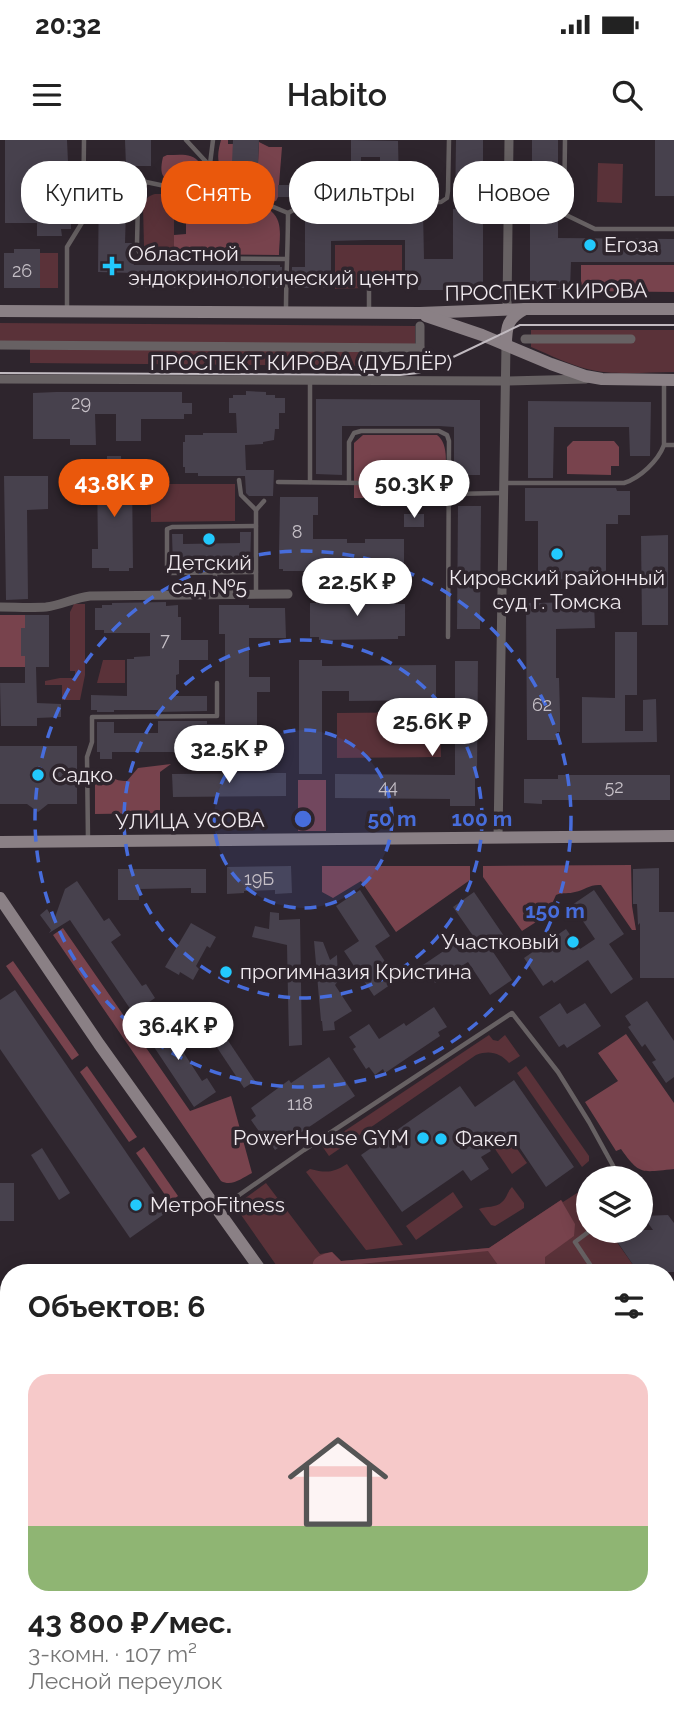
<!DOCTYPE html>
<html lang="ru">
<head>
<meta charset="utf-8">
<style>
  body { margin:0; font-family:Raleway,sans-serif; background:#f2f2f2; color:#222; height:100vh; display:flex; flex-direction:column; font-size:26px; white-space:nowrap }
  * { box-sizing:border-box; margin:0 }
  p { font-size:23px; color:#767676 }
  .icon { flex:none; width:38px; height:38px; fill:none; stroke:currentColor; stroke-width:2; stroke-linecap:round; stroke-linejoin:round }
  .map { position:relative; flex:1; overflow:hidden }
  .sheet { position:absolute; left:0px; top:1124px; width:676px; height:471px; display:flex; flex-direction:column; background:#fff; border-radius:28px 28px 0 0; box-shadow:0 4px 18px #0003 }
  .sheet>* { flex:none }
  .top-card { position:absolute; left:21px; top:21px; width:634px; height:63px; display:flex; gap:14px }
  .controls { position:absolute; left:576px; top:1026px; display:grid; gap:14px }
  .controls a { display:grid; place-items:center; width:77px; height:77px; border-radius:50%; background:#fff; box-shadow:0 4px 18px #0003; font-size:35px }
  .price { position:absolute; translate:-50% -60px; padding:0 16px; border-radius:24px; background:#fff; color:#222; font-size:23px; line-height:46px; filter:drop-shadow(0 2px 4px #0008) }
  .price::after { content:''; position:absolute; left:50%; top:42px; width:21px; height:16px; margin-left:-10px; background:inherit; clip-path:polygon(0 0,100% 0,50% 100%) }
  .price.active { background:#ea580c; color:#fff }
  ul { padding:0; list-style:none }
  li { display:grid; align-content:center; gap:14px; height:371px; padding:0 28px }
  li span { display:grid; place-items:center; height:217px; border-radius:21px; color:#555 }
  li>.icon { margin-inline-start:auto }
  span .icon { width:126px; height:126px; fill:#fffc; stroke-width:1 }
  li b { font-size:30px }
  h2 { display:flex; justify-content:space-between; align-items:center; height:84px; padding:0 28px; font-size:30px }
  .tag { padding:0 24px; border-radius:28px; background:#fff; box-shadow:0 4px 18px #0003; font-size:24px; line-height:63px }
  .tag.active { background:#ea580c; color:#fff }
  .status { display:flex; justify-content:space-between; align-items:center; height:49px; padding:0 35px; background:#fff; direction:ltr }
  .status svg { height:19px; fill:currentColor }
  header { display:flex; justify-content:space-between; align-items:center; height:91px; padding:0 28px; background:#fff; font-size:32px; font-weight:600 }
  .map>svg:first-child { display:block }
  .green { fill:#5a3239 }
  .forest { fill:#78434d }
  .building { fill:#47414d }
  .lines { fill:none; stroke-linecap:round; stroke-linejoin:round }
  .lane { stroke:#676163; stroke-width:4.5 }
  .street { stroke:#676163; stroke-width:9 }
  .secondary { stroke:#8a8085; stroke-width:12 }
  .tram { stroke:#c1bac0; stroke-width:2 }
  .ring { fill:none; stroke:#476ddc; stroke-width:3.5; stroke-dasharray:12 9 }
  .poi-dot { fill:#22c9fd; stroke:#2e252d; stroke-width:2.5 }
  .labels { text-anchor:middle; stroke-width:7; stroke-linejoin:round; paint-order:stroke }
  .number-label { font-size:18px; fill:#c5bfc6 }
  .poi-label { font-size:21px; fill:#efe9ee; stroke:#2e252d; text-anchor:start }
  .street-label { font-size:21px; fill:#efe9ee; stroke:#2e252d }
  .centre { fill:#476ddc; stroke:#2e252d; stroke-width:3.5 }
  .ring-label { font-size:21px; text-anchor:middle; font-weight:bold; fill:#476ddc; stroke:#2e252d; stroke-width:7; stroke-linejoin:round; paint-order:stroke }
</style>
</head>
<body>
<div class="status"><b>20:32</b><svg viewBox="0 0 49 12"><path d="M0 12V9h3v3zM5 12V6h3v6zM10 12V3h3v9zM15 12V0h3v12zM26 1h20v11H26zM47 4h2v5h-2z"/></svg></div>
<header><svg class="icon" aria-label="menu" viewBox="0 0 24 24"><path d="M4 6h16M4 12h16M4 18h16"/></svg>Habito<svg class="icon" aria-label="search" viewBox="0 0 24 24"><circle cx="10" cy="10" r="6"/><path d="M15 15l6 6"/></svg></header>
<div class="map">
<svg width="674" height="1594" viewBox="0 0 674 1594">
  <rect width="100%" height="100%" fill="#2e252d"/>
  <!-- green -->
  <g class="green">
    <path d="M598,23L623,24L622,63L597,62Z"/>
    <path d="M155,54H174V114L153,113L144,106L143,66C145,59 148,56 155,54Z"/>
    <path d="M335,105H402V140H365L364,148L335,149Z"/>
    <rect x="40" y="113" width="18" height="35"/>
    <path d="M0,183L415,186V208H378V226L30,223V206L0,205Z"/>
    <path d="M531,190H674V232C647,232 613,236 587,229C568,224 550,215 531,207Z"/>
    <path d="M151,344H235V381L151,382Z"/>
    <path d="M74,464H85V535L80,560H62V545H45V541L60,538H75V531H70V472Z"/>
    <path d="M103,520H125V543H97Z"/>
    <path d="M440,572L441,617L337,618V573Z"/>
    <path d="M489,895L493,900L498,901L505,895L520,916L509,923C500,913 490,910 476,915L329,1016L322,1006Z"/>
    <path d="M526,926L589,1016V1021L582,1027L517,933Z"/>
    <path d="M508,996L527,1023L512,1034L493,1006Z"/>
    <path d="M347,1024L403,1105L366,1110L306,1032L310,1029C326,1033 333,1033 347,1024Z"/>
    <path d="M266,1043L320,1114L332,1112L341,1121L489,1108L561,1060L563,1062L588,1046V1090H625L614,1098L638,1132H281L239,1072L240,1062Z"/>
    <path d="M512,1047L524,1063V1068L495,1086L491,1085L479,1069C486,1066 496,1068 502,1062C507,1058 507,1052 512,1047Z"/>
    <path d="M453,1052L463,1067L416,1100L406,1086Z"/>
    <path d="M667,1173L674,1184V1399L667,1404Z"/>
    <path d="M674,1415V1485L669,1489L667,1486V1420Z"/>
  </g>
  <!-- forest -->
  <g class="forest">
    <path d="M221,0H228V4H233V23H258L259,2L269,7H282L278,57L276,61L271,60C257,53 223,40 219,23C217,16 219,7 221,0Z"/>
    <path d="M167,15C179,15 192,12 200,23H193L192,37H200L199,40L195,41C173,41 156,46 163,17Z"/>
    <path d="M174,54L232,55L271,71C284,82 279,99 279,115L174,114V95L186,94V78H174Z"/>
    <path d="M581,125H674V152L581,151Z"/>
    <path d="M363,295H437C450,305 445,328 445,343L442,349L406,358H354V303Z"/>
    <path d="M573,301H614L619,307V326H611V335L567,334V307Z"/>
    <path d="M0,475H25V488H21V516H25V527H0Z"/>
    <path d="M171,624L160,632V673L95,674V633L96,630L104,629C114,637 112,641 127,641L138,628Z"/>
    <rect x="298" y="640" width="28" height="51"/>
    <path d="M631,725L632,766L636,790H632L601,745C590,744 585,750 575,752C569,754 563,752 556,755L547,775L522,791L483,737V726Z"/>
    <path d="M322,726H470V740L396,792L361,741L333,758L322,752Z"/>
    <path d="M63,788L190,971L231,956L252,1033C242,1038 232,1047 221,1041L53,795Z"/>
    <path d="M13,821L79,915L72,920L6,826Z"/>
    <path d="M626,894L674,963V1029C642,1032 640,1036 621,1009L616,1011L585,962L618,941L598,913Z"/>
    <path d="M87,926L137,997L129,1002L80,932Z"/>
    <path d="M144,1007L178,1056L170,1062L136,1013Z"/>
    <path d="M561,1060L575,1084L574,1096L545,1117V1132H503L488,1111L361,1124L349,1132H315C307,1119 321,1114 332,1112L341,1121L489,1108Z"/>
  </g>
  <!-- building -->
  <g class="building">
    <path d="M5,0H67L69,44H66V76H71V89H61L62,96H37V83H5Z"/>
    <path d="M125,0H151V26H126Z"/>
    <path d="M233,0H259L258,23H232Z"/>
    <path d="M351,0L398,1L399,46L380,47V17H361V45H323V28H351Z"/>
    <path d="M456,0H483V147H471V150H418V147H405V100H368L331,101V148H291L292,127H305V70L310,68H316V71L423,70L424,119H453V69H455Z"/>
    <path d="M532,0H558V69L553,73L554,77L558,79V98L674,99V122H571L570,149H530V79L535,75L534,71L530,69H532Z"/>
    <rect x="655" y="0" width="19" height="56"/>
    <path d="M99,37H126V57H134L133,70H126L125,103H132L134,125H280V127H282L281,148H134V133L98,132Z"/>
    <path d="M278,45H316V58L305,59V57H278Z"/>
    <path d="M14,109H40V148H4V113H14Z"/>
    <path d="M246,251L266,252V255H275V258H285V273H279V289H275L274,300L263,302V304L245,305L246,330H274L273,356H249L246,353L245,336H198V333H185V327H183V302H185V295H203V293H237L236,273H229V258H233V255H246Z"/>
    <path d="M56,252H182V263H192V274H184V279H141V301H116V274H95L96,305H70V299H33V253Z"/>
    <path d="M316,259L480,260V335H454V287L439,286H342V335L316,334Z"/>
    <path d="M528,261L651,262L650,316H630L629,287H554L553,338H528Z"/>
    <path d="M107,316H121L122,335H132L133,428H129V431H109V428H92V409H98L97,335H107Z"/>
    <path d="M4,336H48V369L27,370L28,459L6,460Z"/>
    <path d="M525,348H616L617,351H630V375H618V384H606V440L538,439V381H525Z"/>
    <path d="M280,357H318V375H313V399H347V403H365V399H404V431H283V429H279V413Z"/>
    <path d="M458,366H481L480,489H457Z"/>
    <rect x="404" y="374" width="20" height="13"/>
    <path d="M240,392H251L250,427L173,428L172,394H183V404L240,403Z"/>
    <path d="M668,395V485H642L641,396Z"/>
    <path d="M396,456V464H405V496H398V499L319,500V497H310V463H319V457Z"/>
    <path d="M166,462V466L178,465V477H181V500H208V520H179V534L176,535V556H207V571L158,572V570H114V572H97V570H91V555L127,556V519H134V517L150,516V493H104V490H95V468H102V465H112V463Z"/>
    <path d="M594,462L595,488L556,489V538H559L560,573V592H557V600H527L526,463Z"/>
    <path d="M219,465H249V468H285L286,498H249V537H270V552H257V615H246V600H182V612H112V619H100V612H97V582H114V593H158V581H207V584H225V494H219Z"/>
    <path d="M25,475H49V527H36L37,563L61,564V577L37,578V586H1L0,543H25V516H21V488H25Z"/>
    <path d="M615,492H637V555H625V591H643V560L656,559L657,602L582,603V557L615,558Z"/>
    <path d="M299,520H322V526L436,525V560L349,561V551H322V634H299Z"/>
    <path d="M455,521H478L477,634H475V666H450V659L335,658V634L455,635Z"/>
    <path d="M0,606H77V664H48L38,672L27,664H0Z"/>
    <path d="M273,633H286V656L173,657L172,634Z"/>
    <path d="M558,635H670V660H542V664L524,663V639H558Z"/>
    <path d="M291,726L292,753L275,754V750L244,751V753L227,754V727Z"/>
    <path d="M659,728V772H674V838H640V783L638,785L637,764H633V729Z"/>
    <path d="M118,729H206V753H191V748L139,749V760H118Z"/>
    <path d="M77,741L104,781L109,778L121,795L111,802L142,846L146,844L155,858L133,873L70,780L49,793L51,790L40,775L47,769L54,780L65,749Z"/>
    <path d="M360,750L390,796L375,806L397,840L374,856L344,811L359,801L336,766Z"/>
    <path d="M594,750L624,794L609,804L633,839L611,854L588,820L554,843L552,840L543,846L524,818L566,789L580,809L595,799L572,765Z"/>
    <path d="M474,752L504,796L489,806L512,840L490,855L468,822L435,843L423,825L454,804L459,812L476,800L453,767Z"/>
    <path d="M270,772L279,773V780L300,779L302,905L289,906L287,805L252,797L255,786L269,789Z"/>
    <path d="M191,783L216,797L210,808L207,806L196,826L199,829L193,840L180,832L179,835L165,827Z"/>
    <path d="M314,801L323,802L330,820L337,815L338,841L335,845L352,871L334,882L335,890L323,891L322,881H321Z"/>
    <path d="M15,850L167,1072L130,1098L0,909V860Z"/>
    <path d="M647,861L674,901V937L666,943L652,922L656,920L645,904L642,907L628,887L631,885L625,876Z"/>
    <path d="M560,863L567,874L585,863L601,886L567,908L564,904L559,907L539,877Z"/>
    <path d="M434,867L447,887L438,892L440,896L385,933L383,929L375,935L369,927L366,929L353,909L356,907L349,897L369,884L379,899L404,883L406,886Z"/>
    <path d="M164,875L172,888L169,890L202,941L207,938L216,952L194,967L142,889Z"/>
    <path d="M213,878L255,941L244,948L202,885Z"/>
    <path d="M329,917L355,956L275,1010L267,998L265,1000L251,980L256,976L251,968L289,940L291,943Z"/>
    <path d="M514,940L574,1027L546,1047L509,992L488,1007L491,1011L481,1017L489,1029L471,1041L463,1030L402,1072L361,1015L460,946L475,967Z"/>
    <path d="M42,1008L70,1053L59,1060L31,1015Z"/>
    <rect x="0" y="1043" width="14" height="38"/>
    <path d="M668,1075L674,1083V1132H638L614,1097L625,1090H653L643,1076Z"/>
  </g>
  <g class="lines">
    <!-- lane -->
    <g class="lane">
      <path d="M186,0L209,25L228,48L288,73"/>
      <path d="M210,24L213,0"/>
      <path d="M84,32H128L146,42L165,46L228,48"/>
      <path d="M146,42L138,59L137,104L139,112L153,118L287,119"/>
      <path d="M288,73L301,66L309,63L441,62L447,58L448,51L449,0"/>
      <path d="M509,74H530"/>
      <path d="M558,74H564L565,0"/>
      <path d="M564,74L595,89H674"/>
      <path d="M369,140V170"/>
      <path d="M67,169V107L83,81L84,0"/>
      <path d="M286,170C286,137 288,106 288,73"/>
      <path d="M664,305H674"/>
      <path d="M239,340L241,355L256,370L264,361"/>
      <path d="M278,342L363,343"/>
      <path d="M310,342V242"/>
      <path d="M349,342V302L354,293L361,291H439L447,295L449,301L448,497"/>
      <path d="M504,343H624C640,338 658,321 664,305V242"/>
      <path d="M449,354L503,353"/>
      <path d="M256,432L171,433L167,428V389L172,387L256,386"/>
      <path d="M256,454V370"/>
      <path d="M215,455V433"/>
      <path d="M88,700L87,617L92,602V577L217,576V543"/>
      <path d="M219,1069L304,1010L512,873L558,932L589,982L617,1033L616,1038"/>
      <path d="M591,1090L575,1102L595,1132"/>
      <path d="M0,1215H9"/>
      <path d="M0,1236H9"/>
      <path d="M667,1412L674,1407"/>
      <path d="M160,1586V1594"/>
    </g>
    <!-- street -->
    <g class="street">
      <path d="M507,169L509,0"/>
      <path d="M420,186V208L423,219"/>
      <path d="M525,199H631"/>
      <path d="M0,205L420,208"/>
      <path d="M0,239L505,241L586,239"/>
      <path d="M0,467C15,467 31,468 46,467C61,465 74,458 90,456L288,454"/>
      <path d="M498,697L506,205"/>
    </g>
    <!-- secondary -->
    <g class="secondary">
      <path d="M0,171L420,173L525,169H674"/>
      <path d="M426,176L482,195L551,224L585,236L602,239L674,240"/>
      <path d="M506,205C506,186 508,178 525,169"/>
      <path d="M0,702L674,696"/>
      <path d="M0,758L99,904L262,1132"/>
      <path d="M253,1586V1594"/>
      <path d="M577,1586L583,1594"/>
    </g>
    <!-- tram -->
    <path class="tram" d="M0,233L400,235L418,233L426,230L520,185H674"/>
  </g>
  <!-- distance rings -->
  <circle cx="303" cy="679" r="89" fill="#476ddc" fill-opacity=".12"/>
  <g class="ring">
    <circle cx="303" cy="679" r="89"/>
    <circle cx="303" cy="679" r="179"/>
    <circle cx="303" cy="679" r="268"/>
  </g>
  <!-- markers -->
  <g class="poi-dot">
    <circle cx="590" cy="105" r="7"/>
    <path d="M108.5 115.5h7v7h7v7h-7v7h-7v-7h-7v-7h7z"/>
    <circle cx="209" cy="399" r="7"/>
    <circle cx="557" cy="414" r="7"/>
    <circle cx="38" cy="635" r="7"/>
    <circle cx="573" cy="802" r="7"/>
    <circle cx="226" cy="832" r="7"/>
    <circle cx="423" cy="998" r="7"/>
    <circle cx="441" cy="999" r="7"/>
    <circle cx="136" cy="1065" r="7"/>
  </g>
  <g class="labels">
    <!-- number labels -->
    <g class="number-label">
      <text x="22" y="137">26</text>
      <text x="81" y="269">29</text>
      <text x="297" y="398">8</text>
      <text x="165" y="506">7</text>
      <text x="542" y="571">62</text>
      <text x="388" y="653">44</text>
      <text x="614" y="653">52</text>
      <text x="259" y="745">19Б</text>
      <text x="300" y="970">118</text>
    </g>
    <!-- poi labels -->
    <g class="poi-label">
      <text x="604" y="112">Егоза</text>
      <text x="128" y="121">Областной<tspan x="128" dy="24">эндокринологический центр</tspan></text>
      <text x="209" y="430" text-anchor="middle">Детский<tspan x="209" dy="24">сад №5</tspan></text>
      <text x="557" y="445" text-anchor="middle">Кировский районный<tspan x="557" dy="24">суд г. Томска</tspan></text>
      <text x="52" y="642">Садко</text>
      <text x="559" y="809" text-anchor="end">Участковый</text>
      <text x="240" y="839">прогимназия Кристина</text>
      <text x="409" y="1005" text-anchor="end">PowerHouse GYM</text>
      <text x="455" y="1006">Факел</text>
      <text x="150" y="1072">МетроFitness</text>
    </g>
    <!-- street labels -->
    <g class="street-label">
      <text transform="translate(546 152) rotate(-1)" y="7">ПРОСПЕКТ КИРОВА</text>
      <text x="301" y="230">ПРОСПЕКТ КИРОВА (ДУБЛЁР)</text>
      <text transform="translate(190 681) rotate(-1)" y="7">УЛИЦА УСОВА</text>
    </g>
  </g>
  <circle cx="303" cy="679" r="10" class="centre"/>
  <g class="ring-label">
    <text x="392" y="686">50 m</text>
    <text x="482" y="686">100 m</text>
    <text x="555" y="778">150 m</text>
  </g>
</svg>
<div class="controls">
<a><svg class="icon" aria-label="layers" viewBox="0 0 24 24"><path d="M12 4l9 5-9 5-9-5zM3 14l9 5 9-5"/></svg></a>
</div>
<b class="price active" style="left:114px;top:379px">43.8K ₽</b>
<b class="price" style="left:414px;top:380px">50.3K ₽</b>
<b class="price" style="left:357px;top:478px">22.5K ₽</b>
<b class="price" style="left:432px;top:618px">25.6K ₽</b>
<b class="price" style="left:229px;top:645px">32.5K ₽</b>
<b class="price" style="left:178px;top:922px">36.4K ₽</b>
<div class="top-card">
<a class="tag">Купить</a>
<a class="tag active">Снять</a>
<a class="tag">Фильтры</a>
<a class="tag">Новое</a>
</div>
<section class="sheet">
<h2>Объектов: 6<svg class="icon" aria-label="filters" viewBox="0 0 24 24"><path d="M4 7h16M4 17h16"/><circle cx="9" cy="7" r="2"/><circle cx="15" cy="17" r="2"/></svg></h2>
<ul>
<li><span style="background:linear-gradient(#f6c9c9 70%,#8fb573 0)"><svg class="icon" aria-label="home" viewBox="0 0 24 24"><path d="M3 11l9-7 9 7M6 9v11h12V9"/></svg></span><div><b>43 800 ₽/мес.</b><p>3-комн. · 107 m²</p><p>Лесной переулок</p></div></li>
</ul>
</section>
</div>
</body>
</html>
